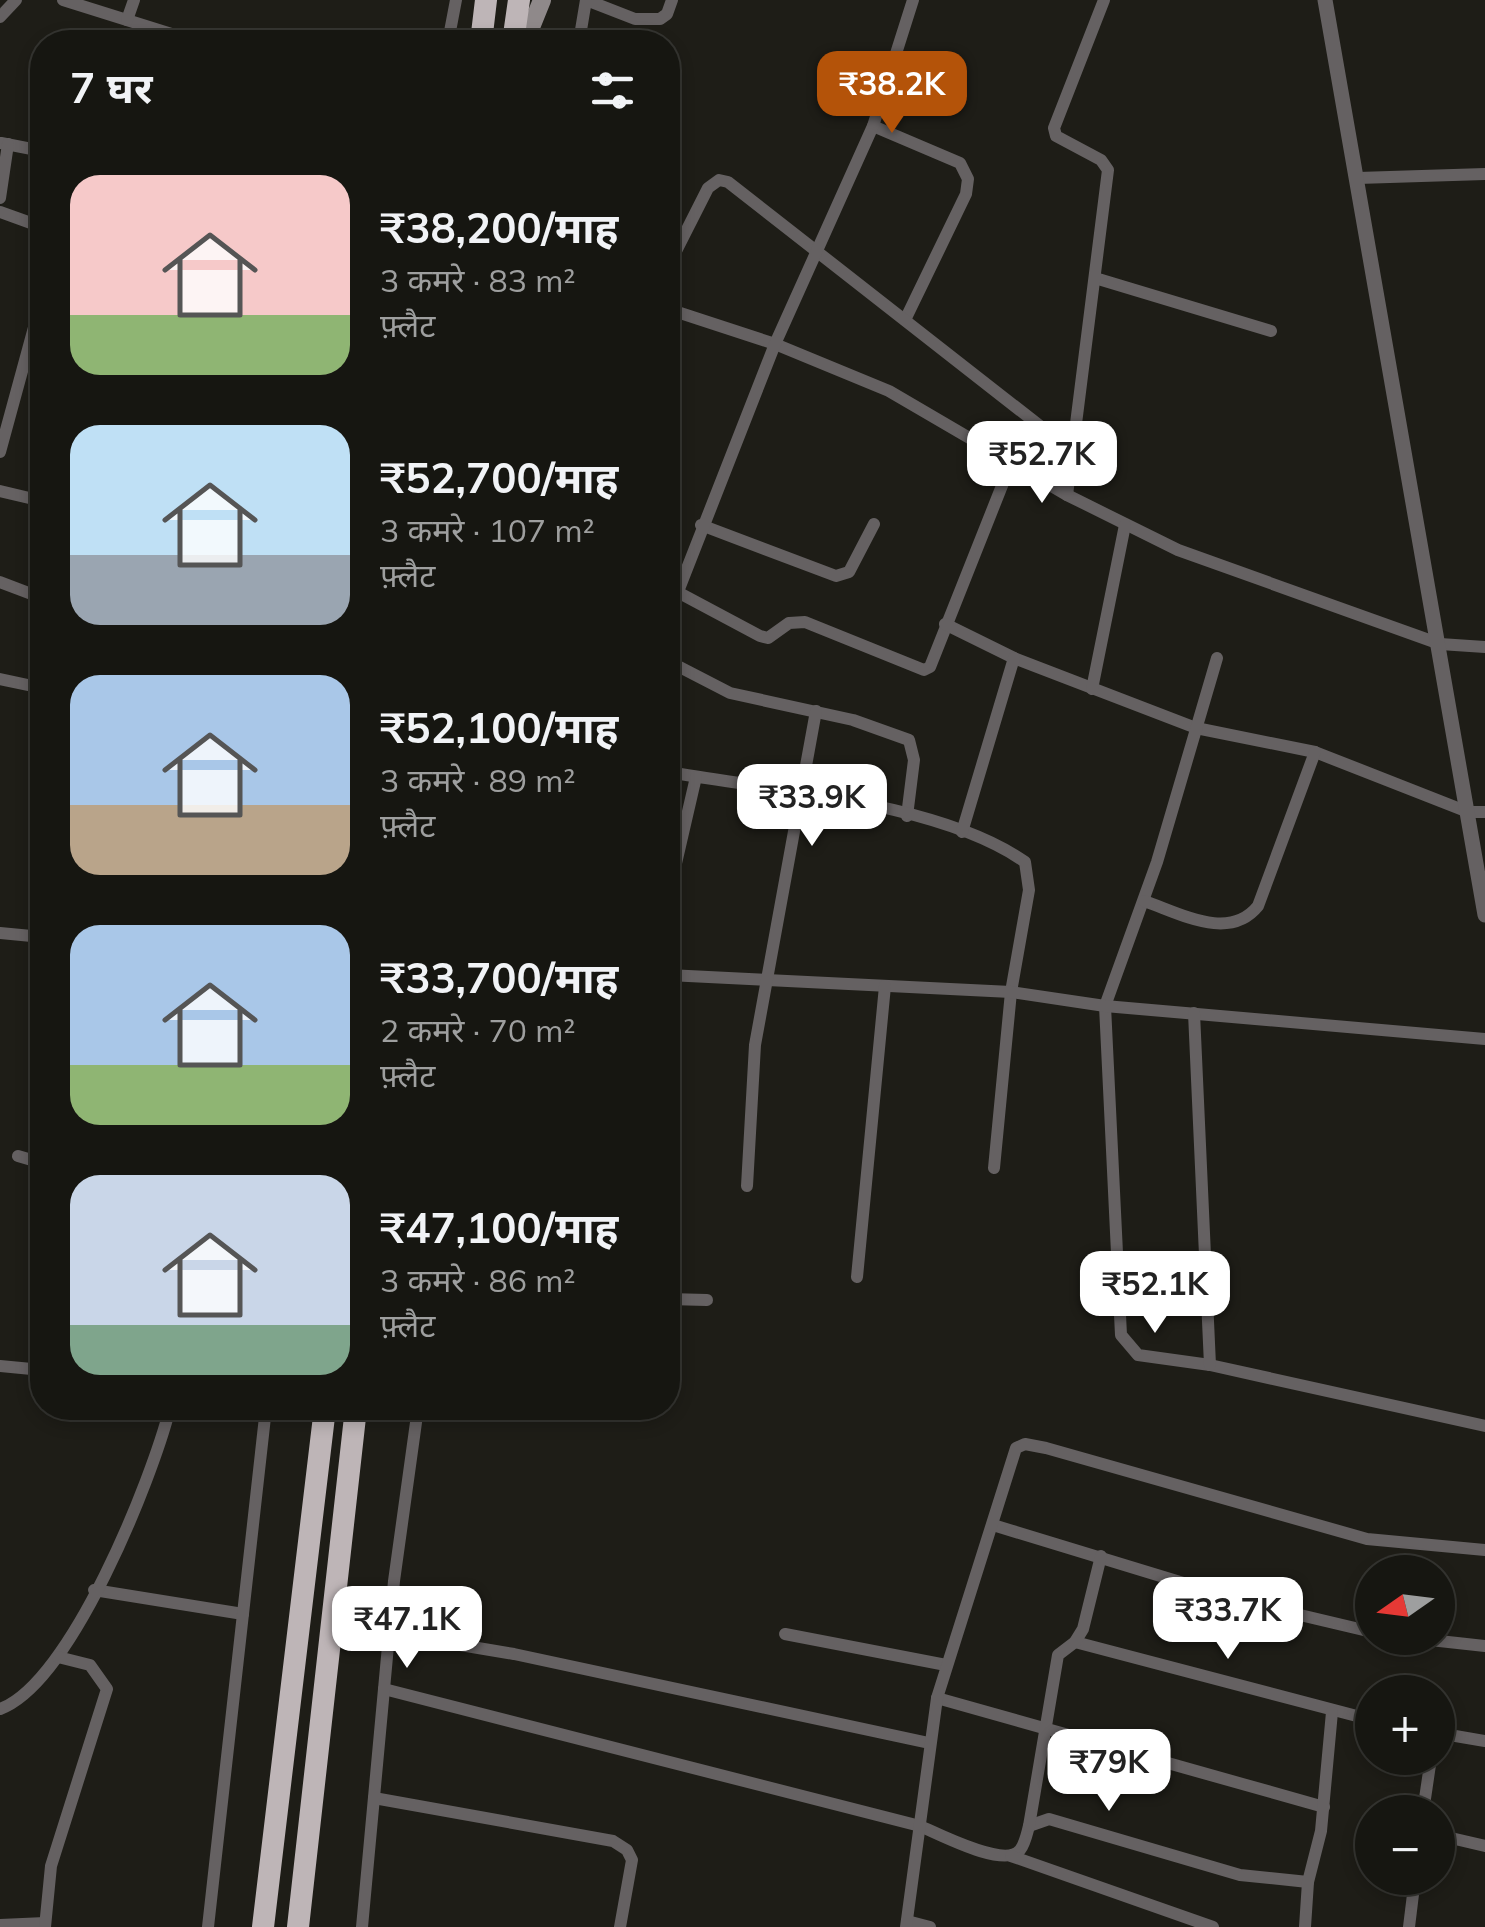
<!DOCTYPE html>
<html lang="hi">
<head>
<meta charset="utf-8">
<style>
  body { margin:0; font-family:Mulish,"Noto Sans Devanagari",sans-serif; background:#23231f; color:#f1f3f6; height:100vh; display:flex; flex-direction:column; font-size:38px; white-space:nowrap }
  * { box-sizing:border-box; margin:0 }
  p { font-size:32px; color:#9e9f9f }
  .icon { flex:none; width:55px; height:55px; fill:none; stroke:currentColor; stroke-width:2; stroke-linecap:round; stroke-linejoin:round }
  .map { position:relative; flex:1; overflow:hidden }
  .panel { position:absolute; left:30px; top:30px; width:650px; height:1390px; display:flex; flex-direction:column; background:#161611; border-radius:40px; box-shadow:0 5px 15px #0003,0 0 0 2px #353531 }
  .panel>* { flex:none }
  .needle { width:65px; rotate:256deg }
  .controls { position:absolute; left:1355px; top:1555px; display:grid; gap:20px }
  .controls a { display:grid; place-items:center; width:100px; height:100px; border-radius:50%; background:#161611; box-shadow:0 5px 15px #0003,0 0 0 2px #353531; font-size:50px }
  .price { position:absolute; translate:-50% -85px; padding:0 22px; border-radius:20px; background:#fff; color:#222; font-size:32px; line-height:65px; filter:drop-shadow(0 2px 5px #0008) }
  .price::after { content:''; position:absolute; left:50%; top:60px; width:30px; height:22px; margin-left:-15px; background:inherit; clip-path:polygon(0 0,100% 0,50% 100%) }
  .price.active { background:#b45309; color:#fff }
  ul { padding:0; list-style:none }
  li { display:flex; align-items:center; gap:30px; height:250px; padding:0 40px }
  li span { display:grid; place-items:center; flex:none; width:280px; height:200px; border-radius:30px; color:#555 }
  li>.icon { margin-inline-start:auto }
  span .icon { width:120px; height:120px; fill:#fffc; stroke-width:1 }
  li b { font-size:42px }
  h2 { display:flex; justify-content:space-between; align-items:center; height:120px; padding:0 40px; font-size:42px }
  .map>svg:first-child { display:block }
  .lines { fill:none; stroke-linecap:round; stroke-linejoin:round }
  .minor { stroke:#656162; stroke-width:12 }
  .tertiary { stroke:#656162; stroke-width:15 }
  .secondary { stroke:#8f898a; stroke-width:18 }
  .trunk { stroke:#beb5b7; stroke-width:22 }
</style>
</head>
<body>
<div class="map">
<svg width="1485" height="1927" viewBox="0 0 1485 1927">
  <rect width="100%" height="100%" fill="#1e1d17"/>
  <g class="lines">
    <!-- minor -->
    <g class="minor">
      <path d="M63,0L197,42"/>
      <path d="M0,17L16,0"/>
      <path d="M127,20L134,0"/>
      <path d="M448,42L456,0"/>
      <path d="M579,42L586,0L635,19H660L667,14L672,0"/>
      <path d="M873,126L960,163L968,179L966,194L905,320"/>
      <path d="M1,143L42,151"/>
      <path d="M1358,178L1485,174"/>
      <path d="M0,198L8,144"/>
      <path d="M0,212L42,227"/>
      <path d="M668,267L708,188L719,180L728,182L1072,451"/>
      <path d="M1095,278L1271,331"/>
      <path d="M668,309L775,344L889,391L1067,495L1178,550L1440,644L1485,647"/>
      <path d="M0,452L42,298"/>
      <path d="M0,491L42,501"/>
      <path d="M1067,495L1108,170L1101,160L1056,136L1054,128L1104,0"/>
      <path d="M701,525L836,576L849,572L874,524"/>
      <path d="M0,582L42,598"/>
      <path d="M670,588L760,636L768,638L789,623L805,622L924,670L930,667L1011,463"/>
      <path d="M668,617L775,344L873,126L913,0"/>
      <path d="M945,624L1014,658L1196,728L1315,752L1468,812H1485"/>
      <path d="M1217,658L1157,862L1105,1006L1121,1335L1138,1355L1210,1365L1485,1426"/>
      <path d="M668,661L730,693L853,720L909,740L914,760L907,816"/>
      <path d="M0,679L42,688"/>
      <path d="M1092,689L1125,525"/>
      <path d="M668,772C770,790 941,802 1025,862L1029,890L1011,992L994,1168"/>
      <path d="M962,832L1014,658"/>
      <path d="M668,898L696,777"/>
      <path d="M1144,901C1180,913 1229,942 1258,906L1315,752"/>
      <path d="M0,933L42,937"/>
      <path d="M33,936L42,895"/>
      <path d="M668,975L1011,992L1105,1006L1485,1039"/>
      <path d="M1194,1013L1210,1365"/>
      <path d="M18,1156L42,1163"/>
      <path d="M747,1186L755,1045L816,711"/>
      <path d="M857,1277L885,986"/>
      <path d="M668,1299L707,1300"/>
      <path d="M0,1366L42,1370"/>
      <path d="M993,1525L1249,1603L1372,1632"/>
      <path d="M94,1590L243,1614"/>
      <path d="M389,1633L514,1654L929,1743"/>
      <path d="M785,1634L946,1665"/>
      <path d="M1412,1638L1485,1646"/>
      <path d="M1075,1642L1372,1720"/>
      <path d="M384,1689L920,1826C939,1834 1005,1869 1020,1850C1025,1844 1027,1833 1029,1826L1049,1819L1240,1875L1308,1882"/>
      <path d="M937,1698L1324,1807"/>
      <path d="M0,1709C71,1683 152,1479 170,1408"/>
      <path d="M1438,1733L1485,1741"/>
      <path d="M374,1798L613,1841L627,1850L632,1860L620,1927"/>
      <path d="M1423,1812L1431,1758"/>
      <path d="M1029,1826L1058,1655L1075,1642L1083,1629L1101,1556"/>
      <path d="M1438,1835L1485,1846"/>
      <path d="M1011,1856L1213,1927"/>
      <path d="M907,1921L930,1927"/>
      <path d="M0,1925L45,1923"/>
      <path d="M45,1927L51,1866L107,1689L90,1665L58,1657"/>
      <path d="M208,1927L266,1408"/>
      <path d="M362,1927L394,1581L418,1408"/>
      <path d="M906,1927L937,1698L1016,1448L1025,1444L1046,1448L1367,1539L1485,1550"/>
      <path d="M1305,1927L1308,1882L1321,1831L1332,1712"/>
      <path d="M1409,1927L1415,1878"/>
    </g>
    <!-- tertiary -->
    <path class="tertiary" d="M1325,0L1485,915"/>
    <!-- secondary -->
    <path class="secondary" d="M525,42L542,0"/>
    <!-- trunk -->
    <g class="trunk">
      <path d="M481,42L486,0"/>
      <path d="M513,42L519,0"/>
      <path d="M263,1927L325,1408"/>
      <path d="M298,1927L356,1408"/>
    </g>
  </g>
</svg>
<div class="controls">
<a><svg class="needle" viewBox="-14 -14 28 28"><path d="M0-13l5 13h-10z" fill="#e53935"/><path d="M0 13l5-13h-10z" fill="#9e9f9f"/></svg></a>
<a>+</a>
<a>−</a>
</div>
<b class="price active" style="left:892px;top:136px">₹38.2K</b>
<b class="price" style="left:1042px;top:506px">₹52.7K</b>
<b class="price" style="left:812px;top:849px">₹33.9K</b>
<b class="price" style="left:1155px;top:1336px">₹52.1K</b>
<b class="price" style="left:1228px;top:1662px">₹33.7K</b>
<b class="price" style="left:407px;top:1671px">₹47.1K</b>
<b class="price" style="left:1109px;top:1814px">₹79K</b>
<section class="panel">
<h2>7 घर<svg class="icon" aria-label="filters" viewBox="0 0 24 24"><path d="M4 7h16M4 17h16"/><circle cx="9" cy="7" r="2"/><circle cx="15" cy="17" r="2"/></svg></h2>
<ul>
<li><span style="background:linear-gradient(#f6c9c9 70%,#8fb573 0)"><svg class="icon" aria-label="home" viewBox="0 0 24 24"><path d="M3 11l9-7 9 7M6 9v11h12V9"/></svg></span><div><b>₹38,200/माह</b><p>3 कमरे · 83 m²</p><p>फ़्लैट</p></div></li>
<li><span style="background:linear-gradient(#bfe0f5 65%,#9aa5b1 0)"><svg class="icon" aria-label="home" viewBox="0 0 24 24"><path d="M3 11l9-7 9 7M6 9v11h12V9"/></svg></span><div><b>₹52,700/माह</b><p>3 कमरे · 107 m²</p><p>फ़्लैट</p></div></li>
<li><span style="background:linear-gradient(#a9c7e8 65%,#b9a48a 0)"><svg class="icon" aria-label="home" viewBox="0 0 24 24"><path d="M3 11l9-7 9 7M6 9v11h12V9"/></svg></span><div><b>₹52,100/माह</b><p>3 कमरे · 89 m²</p><p>फ़्लैट</p></div></li>
<li><span style="background:linear-gradient(#a9c7e8 70%,#8fb573 0)"><svg class="icon" aria-label="home" viewBox="0 0 24 24"><path d="M3 11l9-7 9 7M6 9v11h12V9"/></svg></span><div><b>₹33,700/माह</b><p>2 कमरे · 70 m²</p><p>फ़्लैट</p></div></li>
<li><span style="background:linear-gradient(#c9d6e8 75%,#7fa58c 0)"><svg class="icon" aria-label="home" viewBox="0 0 24 24"><path d="M3 11l9-7 9 7M6 9v11h12V9"/></svg></span><div><b>₹47,100/माह</b><p>3 कमरे · 86 m²</p><p>फ़्लैट</p></div></li>
</ul>
</section>
</div>
</body>
</html>
